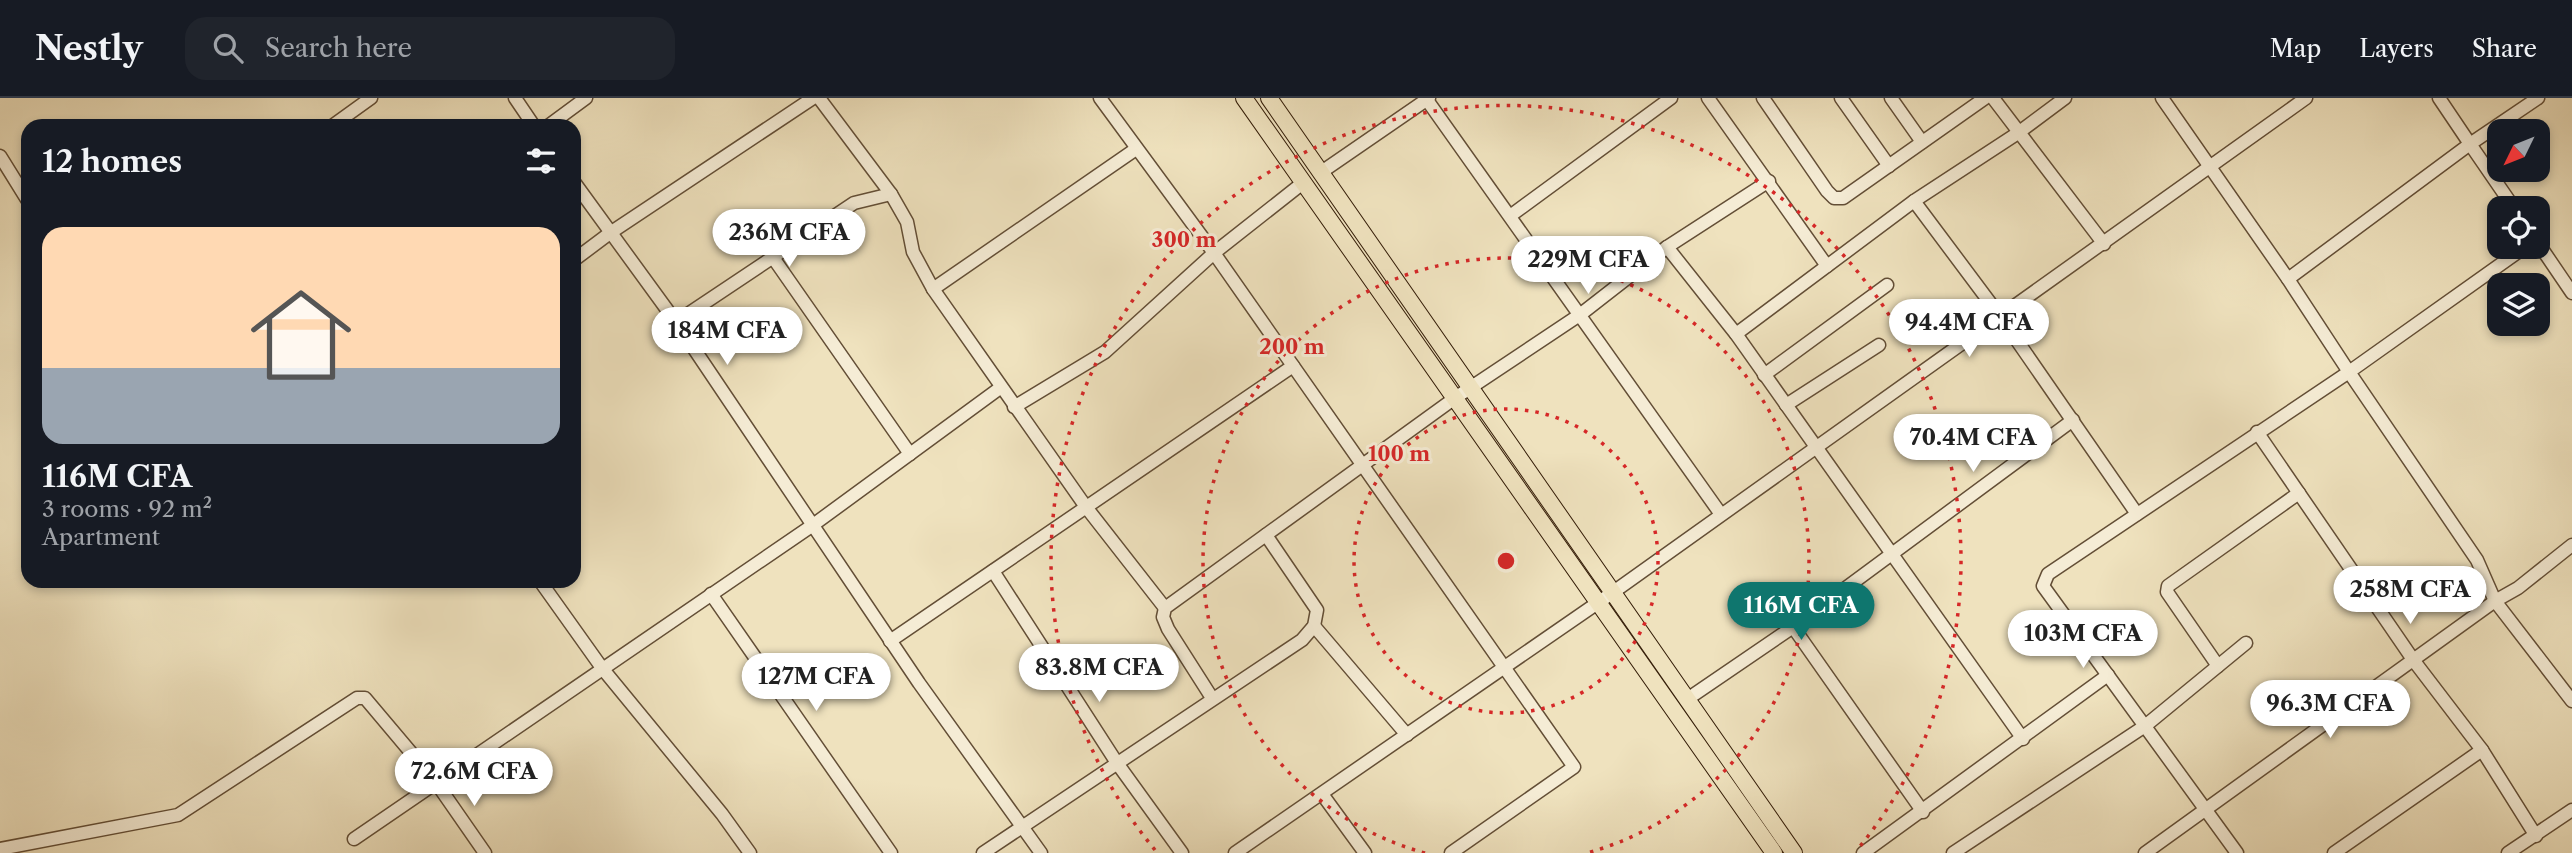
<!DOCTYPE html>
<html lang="en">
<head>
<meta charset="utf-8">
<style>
  body { margin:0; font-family:"Libre Caslon Text",serif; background:#20242c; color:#f1f3f6; height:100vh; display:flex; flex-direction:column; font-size:26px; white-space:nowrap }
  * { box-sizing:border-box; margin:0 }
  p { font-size:23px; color:#9ea1a6 }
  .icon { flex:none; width:38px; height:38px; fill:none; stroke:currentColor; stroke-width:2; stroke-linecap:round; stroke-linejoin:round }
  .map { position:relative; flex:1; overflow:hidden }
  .drawer { position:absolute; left:21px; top:21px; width:560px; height:469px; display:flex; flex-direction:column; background:#171b24; border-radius:21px; box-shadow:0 4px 10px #0003 }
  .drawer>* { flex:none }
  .needle { width:46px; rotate:227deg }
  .buttons { position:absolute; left:2487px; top:21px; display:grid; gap:14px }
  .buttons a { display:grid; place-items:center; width:63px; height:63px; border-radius:14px; background:#171b24; box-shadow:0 4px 10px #0003; font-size:35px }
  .price { position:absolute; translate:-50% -60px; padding:0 16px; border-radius:24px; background:#fff; color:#222; font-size:23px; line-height:46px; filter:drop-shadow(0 2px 4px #0008) }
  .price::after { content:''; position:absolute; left:50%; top:42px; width:21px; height:16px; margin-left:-10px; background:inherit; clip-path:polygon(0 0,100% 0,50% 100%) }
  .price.active { background:#0f766e; color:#fff }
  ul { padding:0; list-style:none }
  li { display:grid; align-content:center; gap:14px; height:371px; padding:0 21px }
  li+li { border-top:2px solid #363941 }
  li span { display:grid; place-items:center; height:217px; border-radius:21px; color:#555 }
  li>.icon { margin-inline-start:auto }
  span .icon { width:126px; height:126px; fill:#fffc; stroke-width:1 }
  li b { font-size:30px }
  h2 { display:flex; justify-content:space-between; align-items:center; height:84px; padding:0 21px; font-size:30px }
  header { display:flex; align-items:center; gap:42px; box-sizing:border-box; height:98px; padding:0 35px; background:#171b24; border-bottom:2px solid #363941 }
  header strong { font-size:33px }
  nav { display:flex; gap:38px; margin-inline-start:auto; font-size:24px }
  .search { width:490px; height:63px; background:#20242c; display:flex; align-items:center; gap:18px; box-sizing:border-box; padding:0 24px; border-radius:21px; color:#9ea1a6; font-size:26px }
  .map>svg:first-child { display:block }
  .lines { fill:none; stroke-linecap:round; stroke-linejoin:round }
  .minor-casing { stroke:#634e36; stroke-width:15 }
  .major-casing { stroke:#341d08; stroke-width:18 }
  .minor { stroke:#f5ecd5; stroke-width:12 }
  .major { stroke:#efe2be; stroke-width:16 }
  .ring { fill:none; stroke:#d62828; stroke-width:3.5; stroke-dasharray:3.5 7 }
  .centre { fill:#d62828; stroke:#f5ecd5; stroke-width:3.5 }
  .ring-label { font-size:21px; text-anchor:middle; font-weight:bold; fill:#d62828; stroke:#f5ecd5; stroke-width:6; stroke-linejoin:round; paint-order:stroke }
</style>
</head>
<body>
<header>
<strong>Nestly</strong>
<div class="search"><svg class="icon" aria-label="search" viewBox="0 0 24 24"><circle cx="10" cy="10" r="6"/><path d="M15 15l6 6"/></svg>Search here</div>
<nav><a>Map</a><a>Layers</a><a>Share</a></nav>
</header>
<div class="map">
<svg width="2572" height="755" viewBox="0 0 2572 755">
  <rect width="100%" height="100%" fill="#efe2be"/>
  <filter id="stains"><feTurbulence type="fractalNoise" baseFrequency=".00286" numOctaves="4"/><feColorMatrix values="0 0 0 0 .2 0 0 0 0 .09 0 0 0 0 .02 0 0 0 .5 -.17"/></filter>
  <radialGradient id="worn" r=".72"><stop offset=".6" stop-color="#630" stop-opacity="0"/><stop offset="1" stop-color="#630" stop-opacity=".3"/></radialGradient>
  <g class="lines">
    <!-- minor casing -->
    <g class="minor-casing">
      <g id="minor">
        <path d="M515,0L534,28"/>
        <path d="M819,0L891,96L907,124L913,154L933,191L1086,409L1165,510"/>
        <path d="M1100,0L1214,155L1574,669L1451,755"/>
        <path d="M1708,0L1827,168"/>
        <path d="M1763,0L1827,93L1834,100H1843L1985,0"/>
        <path d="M1841,0L1889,68"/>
        <path d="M1891,0L1922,44"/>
        <path d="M1993,0L2104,146"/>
        <path d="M2162,0L2288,181L2349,274L2048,476L2043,488L2237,755"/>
        <path d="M1427,2L1720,415"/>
        <path d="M332,28L371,0"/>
        <path d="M548,28L586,0"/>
        <path d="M0,58L28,103"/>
        <path d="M1320,75L1429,0"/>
        <path d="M574,84L676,224L919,585L1041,755"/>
        <path d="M1914,103L2000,218L2137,416"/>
        <path d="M2514,110L2470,46L2538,0"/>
        <path d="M1510,118L1671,0"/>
        <path d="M2538,145L2572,195"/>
        <path d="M1667,149L1736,236L2023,641"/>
        <path d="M2525,149L2349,274L2477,462L2495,503L2572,603"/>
        <path d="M774,161L910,356"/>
        <path d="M574,162L610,135L813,0"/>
        <path d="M2288,181L2470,46L2439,0"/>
        <path d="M933,191L1136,51"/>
        <path d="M676,224L854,105L891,96"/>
        <path d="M1736,236L1914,103L2018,35L2065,0"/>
        <path d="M1764,277L1887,187"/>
        <path d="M1786,307L1879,247"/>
        <path d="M1014,309L1105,254L1214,155L1304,84"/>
        <path d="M2257,334L2414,563L2482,652L2536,738"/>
        <path d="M993,473L1117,665L1182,755"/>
        <path d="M540,483L602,570L722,716L750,755"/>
        <path d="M711,496L891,755"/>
        <path d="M1314,528L1407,637"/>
        <path d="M1793,529L1923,714"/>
        <path d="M890,543L1293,268"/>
        <path d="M2218,568L2167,494L2168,488L2299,395"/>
        <path d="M1212,600L1168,531L1163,519L1165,510L1455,300L1581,216L1667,149L1769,83"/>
        <path d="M1686,602L1793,529L2073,322"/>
        <path d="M1322,696L1365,755"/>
        <path d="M354,741L813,427L1000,290"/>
        <path d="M0,751L178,717L357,600H365L435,683L485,755"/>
        <path d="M983,755L1302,542L1314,528L1317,512L1266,437"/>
        <path d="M1235,755L1612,495L2306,0"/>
        <path d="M1863,755L2108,577"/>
        <path d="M1953,755L2145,628L2246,545"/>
        <path d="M2145,755L2495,503L2518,490L2572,447"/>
        <path d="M2334,755L2482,652"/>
        <path d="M2508,755L2572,712"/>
      </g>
    </g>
    <!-- major casing -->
    <g class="major-casing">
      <g id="major">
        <path d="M1244,0L1774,755"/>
        <path d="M1269,0L1794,755"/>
      </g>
    </g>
    <!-- minor -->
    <use href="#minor" class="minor"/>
    <!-- major -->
    <use href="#major" class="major"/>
  </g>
  <!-- distance rings -->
  <g class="ring">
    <circle cx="1506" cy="463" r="152"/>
    <path d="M1425 755A303 303 0 1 1 1587 755"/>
    <path d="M1155 752A455 455 0 1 1 1857 752"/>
  </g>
  <circle cx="1506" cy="463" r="10" class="centre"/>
  <g class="ring-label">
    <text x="1184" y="149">300 m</text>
    <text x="1292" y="256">200 m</text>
    <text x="1399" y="363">100 m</text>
  </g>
  <rect width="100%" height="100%" filter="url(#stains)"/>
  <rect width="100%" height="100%" fill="url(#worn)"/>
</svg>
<div class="buttons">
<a><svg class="needle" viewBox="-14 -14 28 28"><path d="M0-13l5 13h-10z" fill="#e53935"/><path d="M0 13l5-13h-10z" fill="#9ea1a6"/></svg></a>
<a><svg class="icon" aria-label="locate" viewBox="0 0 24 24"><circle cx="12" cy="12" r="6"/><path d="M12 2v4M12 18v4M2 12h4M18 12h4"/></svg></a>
<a><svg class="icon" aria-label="layers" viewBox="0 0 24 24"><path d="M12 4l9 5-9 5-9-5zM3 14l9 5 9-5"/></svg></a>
</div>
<b class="price" style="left:789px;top:171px">236M CFA</b>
<b class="price" style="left:1588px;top:198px">229M CFA</b>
<b class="price" style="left:1969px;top:261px">94.4M CFA</b>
<b class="price" style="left:727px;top:269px">184M CFA</b>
<b class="price" style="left:1973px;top:376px">70.4M CFA</b>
<b class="price" style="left:2410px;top:528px">258M CFA</b>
<b class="price active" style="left:1801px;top:544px">116M CFA</b>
<b class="price" style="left:2083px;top:572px">103M CFA</b>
<b class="price" style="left:1099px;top:606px">83.8M CFA</b>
<b class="price" style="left:816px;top:615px">127M CFA</b>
<b class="price" style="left:2330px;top:642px">96.3M CFA</b>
<b class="price" style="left:474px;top:710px">72.6M CFA</b>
<section class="drawer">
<h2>12 homes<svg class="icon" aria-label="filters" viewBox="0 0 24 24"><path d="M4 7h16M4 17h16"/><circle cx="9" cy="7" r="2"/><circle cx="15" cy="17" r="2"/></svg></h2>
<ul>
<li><span style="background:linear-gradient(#ffd9b3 65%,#9aa5b1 0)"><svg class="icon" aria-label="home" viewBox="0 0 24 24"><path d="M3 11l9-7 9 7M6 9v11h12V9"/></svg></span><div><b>116M CFA</b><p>3 rooms · 92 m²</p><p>Apartment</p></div></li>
</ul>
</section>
</div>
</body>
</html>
